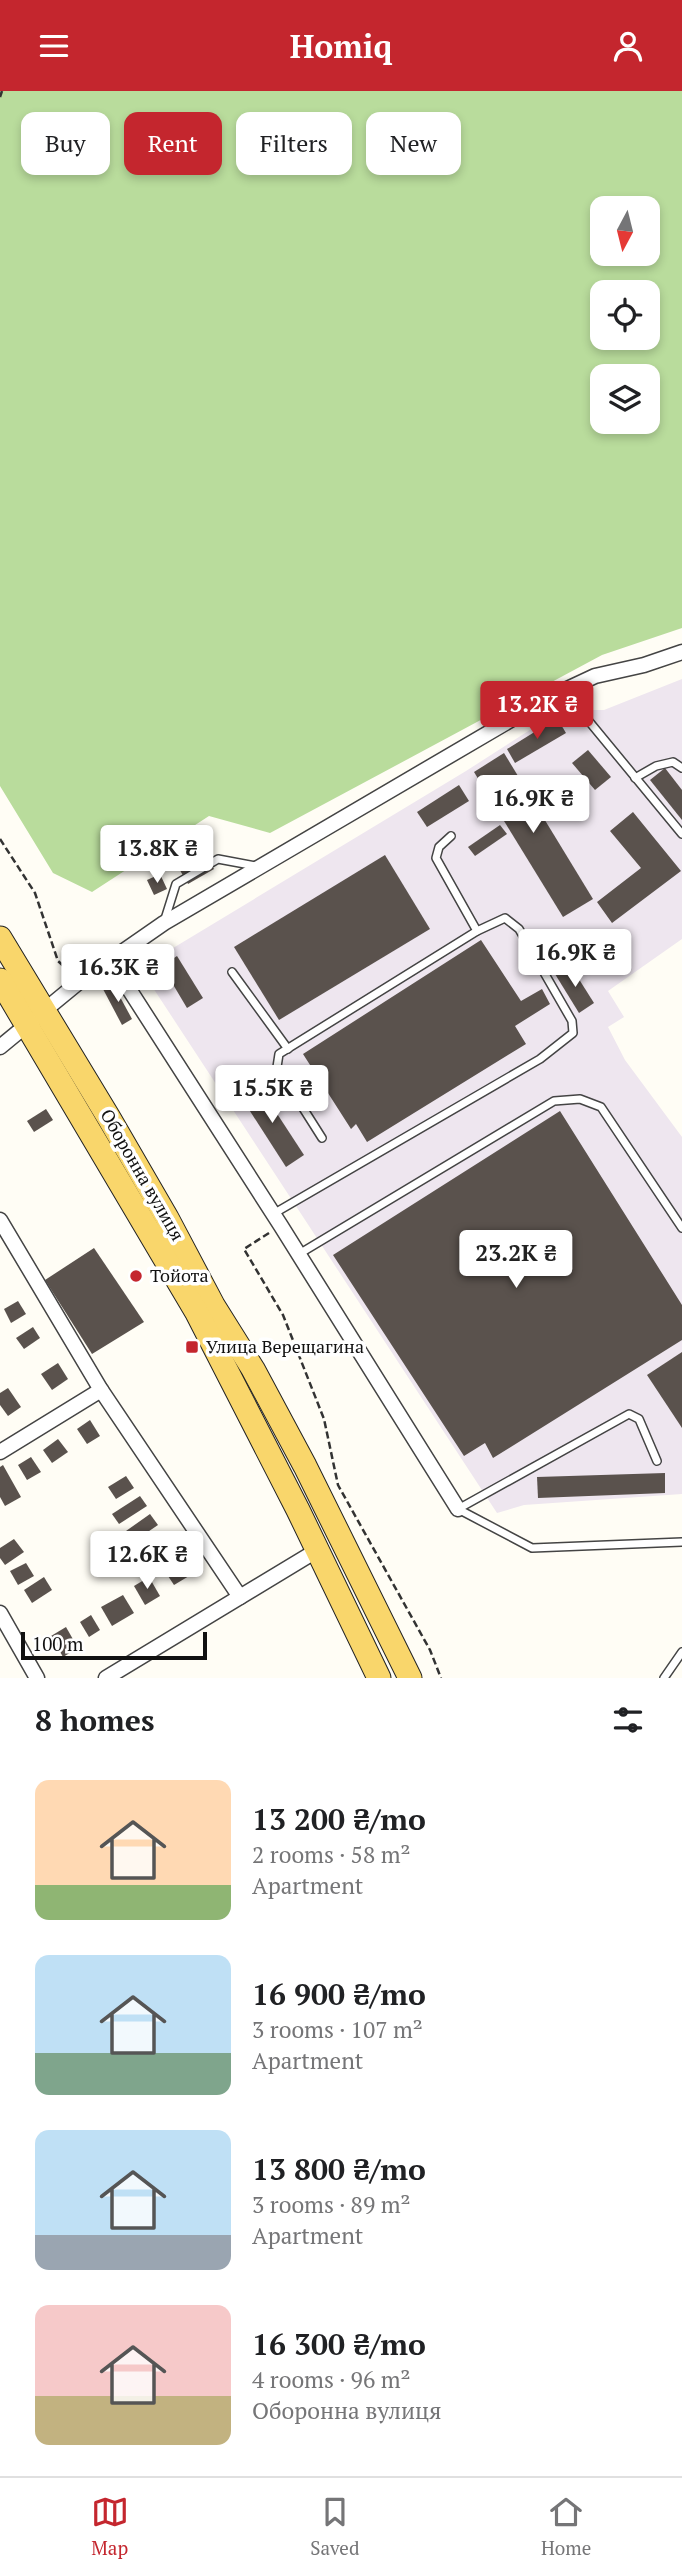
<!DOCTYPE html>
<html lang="en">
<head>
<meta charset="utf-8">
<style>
  body { margin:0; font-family:"PT Serif",serif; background:#f6f6f6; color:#202124; height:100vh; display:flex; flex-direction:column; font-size:26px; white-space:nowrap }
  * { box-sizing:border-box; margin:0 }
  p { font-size:23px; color:#757577 }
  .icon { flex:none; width:38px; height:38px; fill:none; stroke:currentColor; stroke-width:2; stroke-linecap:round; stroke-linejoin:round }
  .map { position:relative; height:1587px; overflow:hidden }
  .side { display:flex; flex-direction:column; background:#fff; flex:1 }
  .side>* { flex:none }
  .top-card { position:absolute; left:21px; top:21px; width:640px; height:63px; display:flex; gap:14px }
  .needle { width:46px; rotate:187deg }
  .buttons { position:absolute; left:590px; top:105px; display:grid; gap:14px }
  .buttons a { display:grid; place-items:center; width:70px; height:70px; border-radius:14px; background:#fff; box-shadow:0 4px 10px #0003; font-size:35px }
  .scale { position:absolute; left:21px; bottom:18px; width:186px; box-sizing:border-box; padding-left:7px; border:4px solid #111; border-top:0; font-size:19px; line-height:24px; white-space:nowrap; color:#111; -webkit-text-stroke:5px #fff; paint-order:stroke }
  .price { position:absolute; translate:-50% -60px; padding:0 16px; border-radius:7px; background:#fff; color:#222; font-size:23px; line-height:46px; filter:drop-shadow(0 2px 4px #0008) }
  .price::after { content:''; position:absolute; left:50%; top:42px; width:21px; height:16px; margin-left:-10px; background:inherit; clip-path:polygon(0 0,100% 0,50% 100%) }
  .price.on { background:#c4262e; color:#fff }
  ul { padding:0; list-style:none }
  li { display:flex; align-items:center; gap:21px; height:175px; padding:0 35px }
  li span { display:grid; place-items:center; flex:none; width:196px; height:140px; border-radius:14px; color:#555 }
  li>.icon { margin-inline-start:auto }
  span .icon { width:84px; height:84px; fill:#fffc; stroke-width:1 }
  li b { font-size:30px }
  h2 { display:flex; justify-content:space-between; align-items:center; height:84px; padding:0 35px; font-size:30px }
  .chip { padding:0 24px; border-radius:14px; background:#fff; box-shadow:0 4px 10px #0003; font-size:24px; line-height:63px }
  .chip.on { background:#c4262e; color:#fff }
  header { display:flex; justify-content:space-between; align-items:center; height:91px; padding:0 35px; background:#c4262e; color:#fff; font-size:32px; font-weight:700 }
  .tabs { display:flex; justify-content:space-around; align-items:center; height:98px; border-top:2px solid #e0e0e0; background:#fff; font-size:19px; color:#757577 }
  .tabs a { display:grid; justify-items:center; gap:4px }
  .tabs .on { color:#c4262e }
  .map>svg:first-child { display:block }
  .industrial { fill:#eee6ef }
  .forest { fill:#b9dc9c; fill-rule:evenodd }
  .building { fill:#5a524d }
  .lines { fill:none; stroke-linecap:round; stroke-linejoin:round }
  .lane-casing { stroke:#444; stroke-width:10 }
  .street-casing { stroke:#444; stroke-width:17 }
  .primary-casing { stroke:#222; stroke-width:25 }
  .path { stroke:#333; stroke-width:2.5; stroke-dasharray:7 3.5; stroke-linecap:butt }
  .lane { stroke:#fff; stroke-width:7 }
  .street { stroke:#fff; stroke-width:14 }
  .primary { stroke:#f9d66b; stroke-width:23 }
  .poi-dot { fill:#c4262e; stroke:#fff; stroke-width:2.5 }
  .labels { text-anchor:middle; stroke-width:7; stroke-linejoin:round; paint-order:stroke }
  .street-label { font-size:18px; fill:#111; stroke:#fff }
  .poi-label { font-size:18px; fill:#111; stroke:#fff; text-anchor:start }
</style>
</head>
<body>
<header><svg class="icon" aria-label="menu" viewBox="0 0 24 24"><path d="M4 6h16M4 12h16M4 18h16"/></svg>Homiq<svg class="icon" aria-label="person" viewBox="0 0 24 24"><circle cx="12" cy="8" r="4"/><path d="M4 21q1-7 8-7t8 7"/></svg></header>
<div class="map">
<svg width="682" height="1587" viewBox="0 0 682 1587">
  <rect width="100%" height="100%" fill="#fffdf5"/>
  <!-- industrial -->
  <path class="industrial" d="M682,588V848L608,900L624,926L608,936L625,969L682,1046V1403L524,1414L497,1422L140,877L466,680L561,619H604Z"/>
  <!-- forest -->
  <path class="forest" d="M0,0H682V537L602,564L270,742L209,725L92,801L53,782L0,695ZM648,117V163H602V117ZM648,201V247H602V201ZM648,285V331H602V285Z"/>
  <!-- building -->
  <g class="building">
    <path d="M557,627L566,642L515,672L507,658Z"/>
    <path d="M588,659L611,686L595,699L572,672Z"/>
    <path d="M504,662L593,808L563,826L474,681Z"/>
    <path d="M665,677L682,699V729L650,689Z"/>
    <path d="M459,694L469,710L427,736L417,721Z"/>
    <path d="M633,721L681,780L612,832L597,811L641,777L610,740Z"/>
    <path d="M500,734L507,743L475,765L468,756Z"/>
    <path d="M199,754L214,778L188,793L174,769Z"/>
    <path d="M385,764L430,838L279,929L234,856Z"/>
    <path d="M160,783L167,798L154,804L147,789Z"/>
    <path d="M481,849L521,910L542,898L550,913L515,935L526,953L367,1051L356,1033L351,1038L303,963Z"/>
    <path d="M177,865L203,907L187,917L162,875Z"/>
    <path d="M570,874L594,912L579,922L555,883Z"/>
    <path d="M113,893L132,928L122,934L103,898Z"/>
    <path d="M257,992L304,1064L286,1076L239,1003Z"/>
    <path d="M46,1018L53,1029L34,1041L27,1030Z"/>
    <path d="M560,1020L682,1214V1249L493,1367L485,1352L464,1365L333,1164Z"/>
    <path d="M94,1157L144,1231L92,1263L45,1189Z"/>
    <path d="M18,1210L26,1223L11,1232L4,1218Z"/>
    <path d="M33,1236L40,1247L24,1258L16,1247Z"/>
    <path d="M682,1261V1337L647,1284Z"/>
    <path d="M58,1272L68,1288L52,1299L41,1283Z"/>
    <path d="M8,1297L21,1316L8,1325L0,1314V1302Z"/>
    <path d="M90,1329L100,1345L87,1353L77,1338Z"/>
    <path d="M58,1348L68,1361L52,1372L43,1359Z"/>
    <path d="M31,1366L41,1381L27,1389L18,1374Z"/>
    <path d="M3,1374L21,1406L5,1415L0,1406V1376Z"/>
    <path d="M665,1382V1402L538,1407L537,1386Z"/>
    <path d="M126,1385L134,1397L116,1408L108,1396Z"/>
    <path d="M140,1405L147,1415L119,1433L112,1423Z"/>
    <path d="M150,1423L158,1434L133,1451L126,1440Z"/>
    <path d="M14,1448L24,1461L5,1474L0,1467V1457Z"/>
    <path d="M178,1469L189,1485L174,1494L164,1479Z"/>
    <path d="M26,1472L34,1485L18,1494L10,1480Z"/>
    <path d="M44,1486L52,1499L32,1512L24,1499Z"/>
    <path d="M149,1486L160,1505L145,1514L134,1495Z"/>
    <path d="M123,1504L134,1522L112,1535L101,1516Z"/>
    <path d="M91,1524L100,1539L89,1546L80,1531Z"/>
    <path d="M66,1536L78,1557L63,1566L51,1545Z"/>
  </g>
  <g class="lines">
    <!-- lane casing -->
    <g class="lane-casing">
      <g id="lane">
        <path d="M564,600L682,743"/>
        <path d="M635,687L656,675L673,671L682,677"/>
        <path d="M451,745L439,756L436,767L477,840"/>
        <path d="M165,828L176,793L218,768L256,775"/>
        <path d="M232,881L288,958"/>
        <path d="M273,1123L540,968L573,942L572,930L519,838L505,827L477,840L279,963L277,976L322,1047"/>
        <path d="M299,1163L554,1010L580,1008L601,1016L682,1137"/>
        <path d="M458,1418L629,1323L639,1328L657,1370"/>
        <path d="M458,1418L532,1457L682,1451"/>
        <path d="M664,1587L682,1561"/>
      </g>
    </g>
    <!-- street casing -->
    <g class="street-casing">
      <g id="street">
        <path d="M111,870L281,1135L458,1418"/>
        <path d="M0,956L79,891L164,832L548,607L595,585L644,574L682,561"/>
        <path d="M0,1129L101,1299L240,1506"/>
        <path d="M0,1361L101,1299"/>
        <path d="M0,1522L37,1587"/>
        <path d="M106,1587L316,1460"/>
      </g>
    </g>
    <!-- primary casing -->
    <g class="primary-casing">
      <g id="primary">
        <path d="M0,847L109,1027L167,1127L213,1214L253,1278L305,1375L410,1587"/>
        <path d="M0,889L197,1222L298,1419L379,1587"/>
      </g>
    </g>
    <!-- path -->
    <g class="path">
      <path d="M0,6L2,0"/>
      <path d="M0,748L35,802L58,870L70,881"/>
      <path d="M269,1142L244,1158L283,1224L324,1328L338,1394L430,1559L441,1587"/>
    </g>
    <!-- lane -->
    <use href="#lane" class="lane"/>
    <!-- street -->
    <use href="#street" class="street"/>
    <!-- primary -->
    <use href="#primary" class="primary"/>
  </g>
  <!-- markers -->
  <g class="poi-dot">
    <circle cx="136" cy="1185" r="7"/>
    <rect x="185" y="1249" width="14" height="14" rx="3.5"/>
  </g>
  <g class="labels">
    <!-- street labels -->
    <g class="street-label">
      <text transform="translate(142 1084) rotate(60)" y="6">Оборонна вулиця</text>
    </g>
    <!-- poi labels -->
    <g class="poi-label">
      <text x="150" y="1191">Тойота</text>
      <text x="206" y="1262">Улица Верещагина</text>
    </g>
  </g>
</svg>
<div class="buttons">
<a><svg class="needle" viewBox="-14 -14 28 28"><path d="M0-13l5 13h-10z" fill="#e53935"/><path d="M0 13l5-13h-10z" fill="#757577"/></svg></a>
<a><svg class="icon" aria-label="locate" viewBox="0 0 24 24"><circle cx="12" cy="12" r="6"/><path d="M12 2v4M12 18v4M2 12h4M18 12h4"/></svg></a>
<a><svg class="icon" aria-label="layers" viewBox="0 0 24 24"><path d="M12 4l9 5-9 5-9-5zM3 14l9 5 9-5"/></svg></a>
</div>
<div class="scale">100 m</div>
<b class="price on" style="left:537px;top:650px">13.2K ₴</b>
<b class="price" style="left:533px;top:744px">16.9K ₴</b>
<b class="price" style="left:157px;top:794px">13.8K ₴</b>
<b class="price" style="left:575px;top:898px">16.9K ₴</b>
<b class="price" style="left:118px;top:913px">16.3K ₴</b>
<b class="price" style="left:272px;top:1034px">15.5K ₴</b>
<b class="price" style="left:516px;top:1199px">23.2K ₴</b>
<b class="price" style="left:147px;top:1500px">12.6K ₴</b>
<div class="top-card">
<a class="chip">Buy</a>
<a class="chip on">Rent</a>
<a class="chip">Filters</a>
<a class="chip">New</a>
</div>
</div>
<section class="side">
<h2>8 homes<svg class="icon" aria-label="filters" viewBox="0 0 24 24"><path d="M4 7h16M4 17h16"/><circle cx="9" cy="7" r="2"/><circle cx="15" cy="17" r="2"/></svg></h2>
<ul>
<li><span style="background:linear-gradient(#ffd9b3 75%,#8fb573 0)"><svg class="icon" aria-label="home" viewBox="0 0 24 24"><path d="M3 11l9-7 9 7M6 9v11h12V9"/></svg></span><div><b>13 200 ₴/mo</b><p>2 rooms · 58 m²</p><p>Apartment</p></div></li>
<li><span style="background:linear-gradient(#bfe0f5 70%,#7fa58c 0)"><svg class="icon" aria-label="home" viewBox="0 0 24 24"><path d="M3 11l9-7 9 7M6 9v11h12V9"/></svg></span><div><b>16 900 ₴/mo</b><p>3 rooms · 107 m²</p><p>Apartment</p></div></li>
<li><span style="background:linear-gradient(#bfe0f5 75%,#9aa5b1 0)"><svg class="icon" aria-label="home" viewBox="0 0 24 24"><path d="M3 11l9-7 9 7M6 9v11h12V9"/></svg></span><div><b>13 800 ₴/mo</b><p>3 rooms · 89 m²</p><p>Apartment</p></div></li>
<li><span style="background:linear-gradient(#f6c9c9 65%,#c2b280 0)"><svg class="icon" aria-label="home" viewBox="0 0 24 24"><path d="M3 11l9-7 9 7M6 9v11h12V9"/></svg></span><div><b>16 300 ₴/mo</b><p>4 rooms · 96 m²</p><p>Оборонна вулиця</p></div></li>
</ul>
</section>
<nav class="tabs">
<a class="on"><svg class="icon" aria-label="map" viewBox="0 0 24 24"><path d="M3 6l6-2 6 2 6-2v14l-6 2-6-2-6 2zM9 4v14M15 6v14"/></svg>Map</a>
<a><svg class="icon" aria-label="saved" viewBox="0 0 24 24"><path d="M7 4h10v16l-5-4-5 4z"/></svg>Saved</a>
<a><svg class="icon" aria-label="home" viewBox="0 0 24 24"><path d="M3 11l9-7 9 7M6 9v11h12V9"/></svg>Home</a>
</nav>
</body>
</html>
